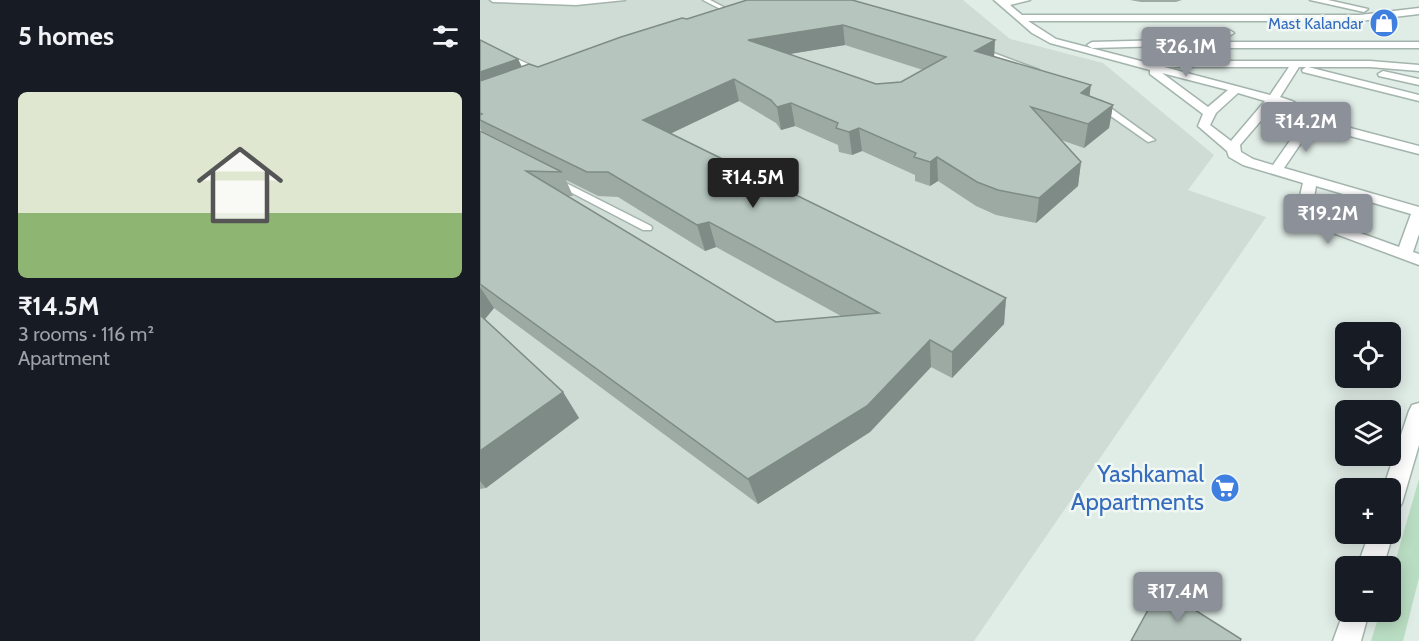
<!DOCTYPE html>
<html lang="en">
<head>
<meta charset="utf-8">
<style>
  body { margin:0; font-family:Cabin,sans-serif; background:#20242c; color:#f1f3f6; height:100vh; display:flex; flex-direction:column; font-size:22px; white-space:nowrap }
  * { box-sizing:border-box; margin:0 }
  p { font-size:20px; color:#9ea1a6 }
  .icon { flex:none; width:33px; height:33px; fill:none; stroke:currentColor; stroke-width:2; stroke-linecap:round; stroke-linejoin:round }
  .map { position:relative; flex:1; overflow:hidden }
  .drawer { display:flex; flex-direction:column; background:#171b24; width:480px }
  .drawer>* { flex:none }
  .buttons { position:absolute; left:855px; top:322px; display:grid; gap:12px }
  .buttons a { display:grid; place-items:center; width:66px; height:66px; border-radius:9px; background:#171b24; box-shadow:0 3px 15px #0003; font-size:30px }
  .price { position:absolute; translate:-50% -51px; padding:0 14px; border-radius:6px; background:#8c9099; color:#fff; font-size:20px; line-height:39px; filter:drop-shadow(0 2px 3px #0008) }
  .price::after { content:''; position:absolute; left:50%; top:36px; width:18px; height:14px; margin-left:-9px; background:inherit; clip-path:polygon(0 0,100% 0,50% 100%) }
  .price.current { background:#222; color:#fff }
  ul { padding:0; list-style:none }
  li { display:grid; align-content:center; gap:12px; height:318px; padding:0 18px }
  li span { display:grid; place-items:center; height:186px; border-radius:9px; color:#555 }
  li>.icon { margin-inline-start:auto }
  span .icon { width:108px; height:108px; fill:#fffc; stroke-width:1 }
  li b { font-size:26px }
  h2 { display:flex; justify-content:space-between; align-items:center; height:72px; padding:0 18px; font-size:26px }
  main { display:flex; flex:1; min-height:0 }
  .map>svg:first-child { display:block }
  .built { fill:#cfdbd5 }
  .green { fill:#b9ddc2 }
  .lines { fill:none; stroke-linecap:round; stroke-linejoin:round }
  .service-casing { stroke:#a3b4ad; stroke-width:3 }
  .minor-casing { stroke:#a3b4ad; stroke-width:3 }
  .tertiary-casing { stroke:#a3b4ad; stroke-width:3 }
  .service { fill:#fff; fill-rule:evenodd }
  .minor { fill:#fff; fill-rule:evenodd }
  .tertiary { fill:#fff; fill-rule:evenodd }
  .wall { fill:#9daaa4; fill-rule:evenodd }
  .shaded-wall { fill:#7f8b86 }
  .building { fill:#b6c6bf; stroke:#7f8b86; stroke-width:1.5; fill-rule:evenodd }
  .labels { text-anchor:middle; stroke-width:5; stroke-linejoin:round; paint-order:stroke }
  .far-shop-label { font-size:16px; fill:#366cbe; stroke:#f1f8f4; text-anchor:end }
  .near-shop-label { font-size:24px; fill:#366cbe; stroke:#f1f8f4; text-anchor:end }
</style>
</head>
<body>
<main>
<section class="drawer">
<h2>5 homes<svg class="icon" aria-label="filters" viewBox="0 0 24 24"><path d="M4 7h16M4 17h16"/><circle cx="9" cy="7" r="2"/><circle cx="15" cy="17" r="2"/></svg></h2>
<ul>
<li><span style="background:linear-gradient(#dfe7d0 65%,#8fb573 0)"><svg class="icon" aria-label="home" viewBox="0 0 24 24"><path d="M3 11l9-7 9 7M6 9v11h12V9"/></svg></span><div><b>₹14.5M</b><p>3 rooms · 116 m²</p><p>Apartment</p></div></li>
</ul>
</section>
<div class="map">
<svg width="939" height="641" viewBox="0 0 939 641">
  <rect width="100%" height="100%" fill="#e0ece6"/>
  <!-- built -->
  <path class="built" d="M0,0H483L530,39L623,63L734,155L708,190L786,217L494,641H0Z"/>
  <!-- green -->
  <path class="green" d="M939,479V578L923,641H891L900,612H910L911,576Z"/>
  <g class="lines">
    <!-- service casing -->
    <g class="service-casing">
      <g id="service">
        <path d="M10,0H145L96,5L13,2Z"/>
        <path d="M223,0H230L255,13L250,14Z"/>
        <path d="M0,42L61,70L62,72L55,74L0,47Z"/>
        <path d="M499,49H503L559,70L552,72L499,51Z"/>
        <path d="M615,101H621L675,140L668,142L615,105Z"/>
        <path d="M76,178L171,226L172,228L171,230H163L73,183L71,181Z"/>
      </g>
    </g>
    <!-- minor casing -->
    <g class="minor-casing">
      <g id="minor">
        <path d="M514,0H550L530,5L542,15H880L939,8V14L880,21H548L576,39L680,66V62L684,61H890L939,65V71L890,67H828L939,95V101L823,72L822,70L826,67H819L800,97L812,101L855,124L939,146V154L847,130L834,124L804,168L939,207V234L933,252L939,254V265L829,224C815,210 819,200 823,183L763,165L749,157L747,151L718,126L723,114L670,74V70L570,43L552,33ZM684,67H809L790,95ZM682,73L748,90L728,107ZM758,93L785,101L751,141L730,125L736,113ZM796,103L804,105L825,119L793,165L773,159L761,152L760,145ZM836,186L931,214L919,247L839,218C830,208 834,199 836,186Z"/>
        <path d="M830,0H848L888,9L884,12Z"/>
        <path d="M717,30H749L754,33L749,36L714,35V31Z"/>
        <path d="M726,39L731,42H939V48H728L723,45L612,48L607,45L612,42Z"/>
        <path d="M903,71L939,79V85L899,76L898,74Z"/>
      </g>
    </g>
    <!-- tertiary casing -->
    <g class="tertiary-casing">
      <g id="tertiary">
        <path d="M939,403V445L922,503L918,510L910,513V489H903L929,411L932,405Z"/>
        <path d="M910,528L913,534L903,567H877L889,534H910Z"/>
        <path d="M866,605V612H889L881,641H853Z"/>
      </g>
    </g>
    <!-- service -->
    <use href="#service" class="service"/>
    <!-- minor -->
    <use href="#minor" class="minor"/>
    <!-- tertiary -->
    <use href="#tertiary" class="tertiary"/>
  </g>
  <!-- wall -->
  <g class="wall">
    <path d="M267,0L514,56L633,105L629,128L604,148L581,140L601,162L598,186L556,223L516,215L496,206L458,181L450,186L435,181V175L382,151L372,155L359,152L358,145L315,126L301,130L296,123L259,101L191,133L526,298L524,324L472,378L451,367L390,432L278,504L14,308L5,319L83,392L99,418L6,488L0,489V131L3,132L0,129V40L38,59L42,67H58ZM365,45L443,70L421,82L396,84L309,54ZM86,180L118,196L138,197L225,251L236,247L361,316L296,322L87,196H93Z"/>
    <path d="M650,0H702L696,2H661Z"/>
  </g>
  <!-- shaded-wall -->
  <g class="shaded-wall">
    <path d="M363,25L365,45L272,60L268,40Z"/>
    <path d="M515,40L514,61L495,51Z"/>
    <path d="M38,59L48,80L0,97V72Z"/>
    <path d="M254,79L259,101L171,143L163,120Z"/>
    <path d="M611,85L608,107L601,93Z"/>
    <path d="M311,103L315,126L301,130L297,107Z"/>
    <path d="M633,105L629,128L604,148L608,124Z"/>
    <path d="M379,128L382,151L372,155L369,132Z"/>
    <path d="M457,157L458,181L450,186V162Z"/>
    <path d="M601,162L598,186L556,223L559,198Z"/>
    <path d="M229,222L236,247L225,251L217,225Z"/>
    <path d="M0,287L14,308L0,325Z"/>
    <path d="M526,298L524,324L472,378V352Z"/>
    <path d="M450,340L451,367L390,432L278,504L268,479Z"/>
    <path d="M83,392L99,418L6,488L0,481V451Z"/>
  </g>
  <!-- building -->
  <g class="building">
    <path d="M267,0H372L515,40L495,51L611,85L601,93L633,105L608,124L551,107L601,162L559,198L518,190L497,182L457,157L450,162L434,157L436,153L379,128L369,132L356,128L358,123L311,103L297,107L291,100L254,79L163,120L526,298L472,352L450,340L387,406L268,479L0,284V131L82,172L46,171L296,322L399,313L229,222L217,225L128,172H107L0,120V115L2,114L0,113V81L49,64L58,67L141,37L202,18L207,19ZM363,25L466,57L421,82L396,84L268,40Z"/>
    <path d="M0,40L38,59L0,72Z"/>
    <path d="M0,315L83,392L0,451Z"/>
    <path d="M680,588L761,639L760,641H651Z"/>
  </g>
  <!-- icons -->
  <defs>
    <g id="shop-disc" transform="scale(1.5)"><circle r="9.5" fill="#3f7fe0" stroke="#f1f8f4"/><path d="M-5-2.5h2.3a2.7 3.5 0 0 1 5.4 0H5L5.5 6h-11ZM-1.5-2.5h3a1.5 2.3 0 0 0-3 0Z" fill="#fff"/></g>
    <g id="supermarket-disc" transform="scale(1.5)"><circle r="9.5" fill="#3f7fe0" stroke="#f1f8f4"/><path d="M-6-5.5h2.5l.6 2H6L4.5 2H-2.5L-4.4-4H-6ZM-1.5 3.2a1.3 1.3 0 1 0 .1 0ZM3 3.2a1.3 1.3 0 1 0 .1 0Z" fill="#fff"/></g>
  </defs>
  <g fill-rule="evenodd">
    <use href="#shop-disc" x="904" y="23"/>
    <use href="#supermarket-disc" x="745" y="488"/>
  </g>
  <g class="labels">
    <!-- far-shop labels -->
    <g class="far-shop-label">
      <text x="883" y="29">Mast Kalandar</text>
    </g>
    <!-- near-shop labels -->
    <g class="near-shop-label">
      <text x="724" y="482">Yashkamal<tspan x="724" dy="28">Appartments</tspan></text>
    </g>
  </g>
</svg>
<div class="buttons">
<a><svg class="icon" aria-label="locate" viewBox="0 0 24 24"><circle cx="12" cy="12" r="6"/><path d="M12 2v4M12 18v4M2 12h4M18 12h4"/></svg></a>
<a><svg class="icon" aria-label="layers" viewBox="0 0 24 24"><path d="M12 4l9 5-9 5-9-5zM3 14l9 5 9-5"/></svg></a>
<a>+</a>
<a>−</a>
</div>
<b class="price" style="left:706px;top:78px">₹26.1M</b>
<b class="price" style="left:826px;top:153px">₹14.2M</b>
<b class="price current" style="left:273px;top:209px">₹14.5M</b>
<b class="price" style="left:848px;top:245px">₹19.2M</b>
<b class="price" style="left:698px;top:623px">₹17.4M</b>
</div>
</main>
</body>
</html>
